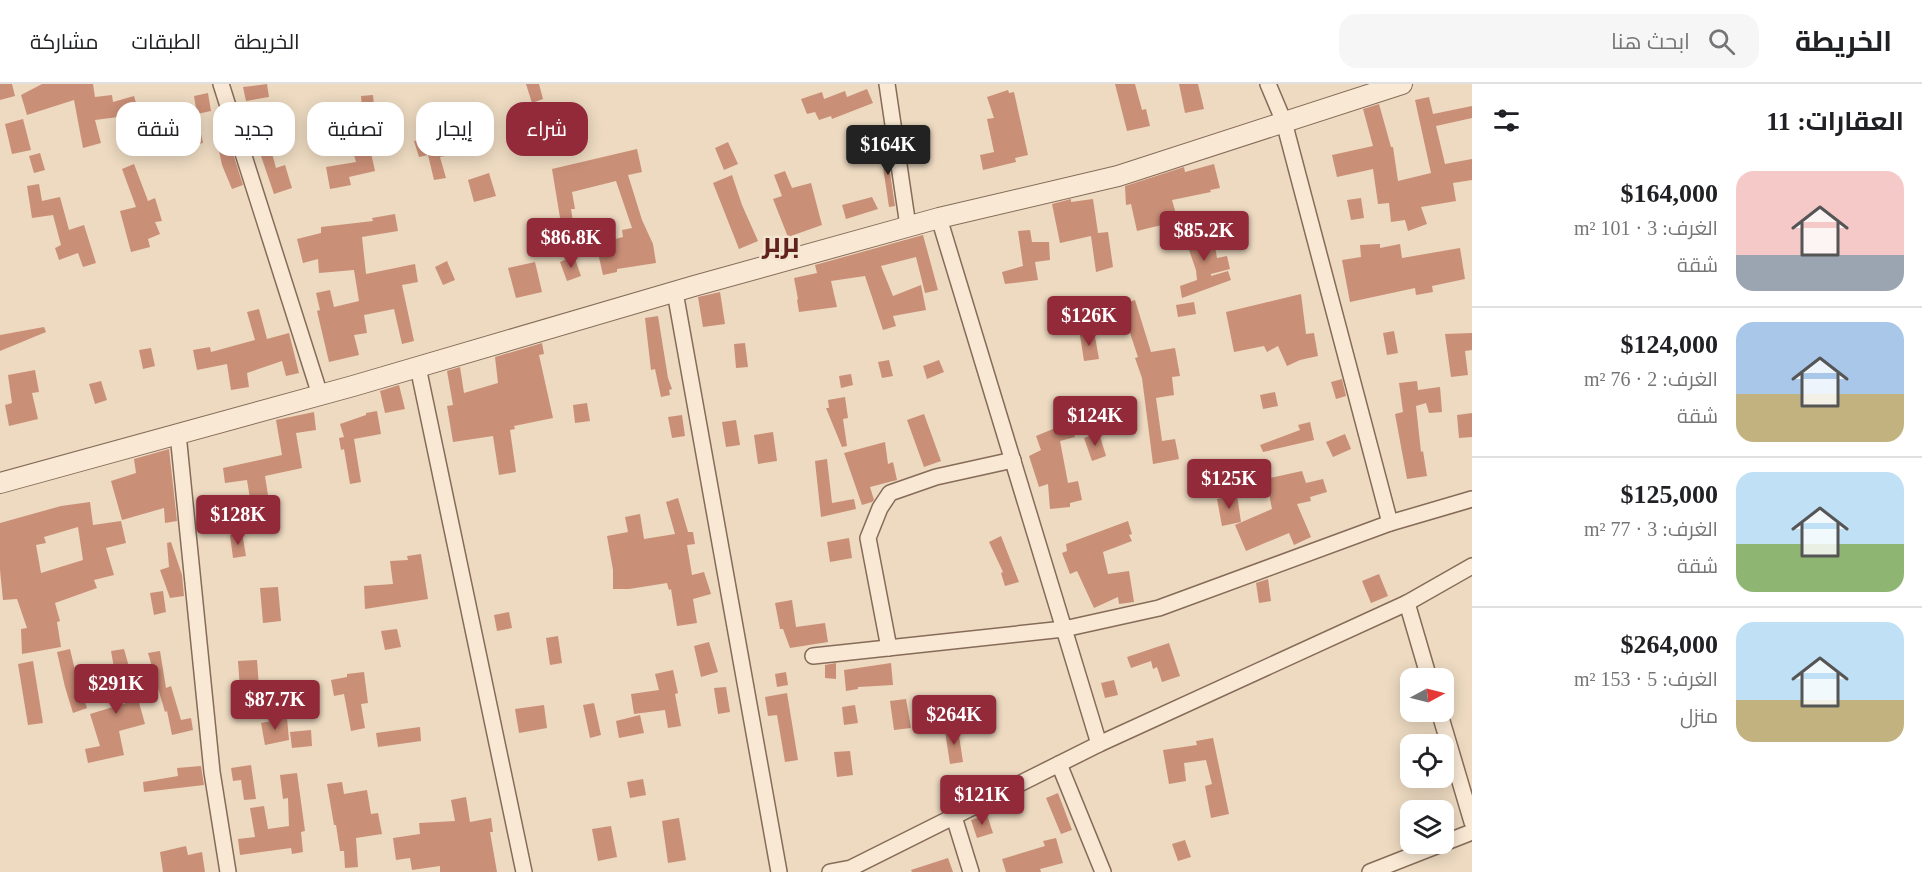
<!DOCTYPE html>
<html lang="ar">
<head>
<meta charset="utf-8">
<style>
  body { margin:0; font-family:"Times New Roman",Cairo,serif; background:#f6f6f6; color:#202124; direction:rtl; height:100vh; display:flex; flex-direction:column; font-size:22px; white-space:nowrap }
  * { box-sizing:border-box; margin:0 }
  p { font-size:20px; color:#757577 }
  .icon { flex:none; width:33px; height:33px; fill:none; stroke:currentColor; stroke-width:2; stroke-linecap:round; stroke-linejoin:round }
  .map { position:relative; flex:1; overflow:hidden; direction:ltr }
  .panel { display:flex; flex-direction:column; background:#fff; width:450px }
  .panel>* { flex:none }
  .banner { position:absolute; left:18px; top:18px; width:570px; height:54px; direction:rtl; display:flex; gap:12px }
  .needle { width:39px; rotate:83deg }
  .fabs { position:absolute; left:1400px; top:584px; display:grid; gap:12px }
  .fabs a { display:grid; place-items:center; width:54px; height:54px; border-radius:12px; background:#fff; box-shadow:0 3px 15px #0003; font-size:30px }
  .price { position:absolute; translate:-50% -51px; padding:0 14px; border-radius:6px; background:#932a39; color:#fff; font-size:20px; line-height:39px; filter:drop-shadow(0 2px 3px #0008) }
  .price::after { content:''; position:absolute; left:50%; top:36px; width:18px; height:14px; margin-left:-9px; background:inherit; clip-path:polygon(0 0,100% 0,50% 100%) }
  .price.active { background:#222; color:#fff }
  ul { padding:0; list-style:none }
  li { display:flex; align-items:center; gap:18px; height:150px; padding:0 18px }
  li+li { border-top:2px solid #e0e0e0 }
  li span { display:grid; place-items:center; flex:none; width:168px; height:120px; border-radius:18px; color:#555 }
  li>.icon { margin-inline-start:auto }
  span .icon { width:72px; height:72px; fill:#fffc; stroke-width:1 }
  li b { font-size:26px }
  h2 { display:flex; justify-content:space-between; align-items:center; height:72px; padding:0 18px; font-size:26px }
  .chip { padding:0 21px; border-radius:18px; background:#fff; box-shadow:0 3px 15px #0003; font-size:21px; line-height:54px }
  .chip.active { background:#932a39; color:#fff }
  header { display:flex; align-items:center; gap:36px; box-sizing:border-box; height:84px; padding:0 30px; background:#fff; border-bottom:2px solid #e0e0e0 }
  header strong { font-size:28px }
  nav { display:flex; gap:33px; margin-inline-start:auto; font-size:21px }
  .search { width:420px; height:54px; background:#f6f6f6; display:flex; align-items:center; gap:15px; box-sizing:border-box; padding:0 21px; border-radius:18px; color:#757577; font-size:22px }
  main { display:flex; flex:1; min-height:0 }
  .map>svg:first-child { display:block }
  .building { fill:#ca8f77; fill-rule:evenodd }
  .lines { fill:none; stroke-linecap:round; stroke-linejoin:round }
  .minor-casing { stroke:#866b59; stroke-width:18 }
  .tertiary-casing { stroke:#866b59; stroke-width:22 }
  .minor { stroke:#f8e8d4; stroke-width:15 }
  .tertiary { stroke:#f8e8d4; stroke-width:20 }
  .labels { text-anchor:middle; stroke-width:5; stroke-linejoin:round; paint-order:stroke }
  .town-label { font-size:28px; font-weight:bold; fill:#61221d; stroke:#f4e5d0 }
</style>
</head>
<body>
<header>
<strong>الخريطة</strong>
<div class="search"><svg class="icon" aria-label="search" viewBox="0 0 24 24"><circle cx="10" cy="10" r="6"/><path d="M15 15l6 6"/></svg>ابحث هنا</div>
<nav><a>الخريطة</a><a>الطبقات</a><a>مشاركة</a></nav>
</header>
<main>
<section class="panel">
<h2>العقارات: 11<svg class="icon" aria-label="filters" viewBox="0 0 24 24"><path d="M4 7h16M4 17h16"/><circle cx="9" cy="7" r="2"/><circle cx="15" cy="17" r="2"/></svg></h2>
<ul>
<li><span style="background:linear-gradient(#f6c9c9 70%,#9aa5b1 0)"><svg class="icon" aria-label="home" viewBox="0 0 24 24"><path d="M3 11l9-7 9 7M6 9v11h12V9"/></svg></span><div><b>$164,000</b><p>الغرف: 3 · 101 m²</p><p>شقة</p></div></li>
<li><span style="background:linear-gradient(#a9c7e8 60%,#c2b280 0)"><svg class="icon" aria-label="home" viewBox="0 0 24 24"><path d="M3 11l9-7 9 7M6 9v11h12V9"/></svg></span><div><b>$124,000</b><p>الغرف: 2 · 76 m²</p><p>شقة</p></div></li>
<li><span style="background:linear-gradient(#bfe0f5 60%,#8fb573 0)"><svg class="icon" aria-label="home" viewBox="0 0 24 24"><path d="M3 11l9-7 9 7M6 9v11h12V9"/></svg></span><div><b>$125,000</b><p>الغرف: 3 · 77 m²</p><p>شقة</p></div></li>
<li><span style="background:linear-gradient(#bfe0f5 65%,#c2b280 0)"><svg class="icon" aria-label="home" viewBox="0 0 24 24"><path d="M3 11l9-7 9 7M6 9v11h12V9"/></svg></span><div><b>$264,000</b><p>الغرف: 5 · 153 m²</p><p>منزل</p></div></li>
</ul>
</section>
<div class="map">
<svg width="1472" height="788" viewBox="0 0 1472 788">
  <rect width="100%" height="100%" fill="#eddac1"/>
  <!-- building -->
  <g class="building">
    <path d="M0,0H12L15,12L0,16Z"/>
    <path d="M42,0H93L95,13L112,11L113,18L134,12L140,33L127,37L126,32L95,36L101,59L83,64L74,16L27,31L21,11Z"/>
    <path d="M267,0L269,13L246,17L243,3Z"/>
    <path d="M526,0H539L543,15L532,19Z"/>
    <path d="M1115,0H1135L1142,26L1146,25L1150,42L1127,47Z"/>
    <path d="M1179,0H1198L1204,25L1185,29Z"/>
    <path d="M867,5L873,19L832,35L831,32L819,36L815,28L807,30L801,15L822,8L824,15L845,7L847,13Z"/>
    <path d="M1008,6L1009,9L1014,8L1028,71L1015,74L1016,78L983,86L980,71L994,68L987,35L994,34L987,13Z"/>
    <path d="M208,9L211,27L197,30L194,12Z"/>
    <path d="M373,11L374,22L362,23L361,12Z"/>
    <path d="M1429,13L1433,30L1472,22V34L1436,42L1445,80L1472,75V96L1453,99L1456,117L1421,123L1427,140L1408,147L1405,136L1391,138L1389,119L1378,120L1373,85L1337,93L1332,71L1373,62L1363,25L1379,20L1391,63H1393L1398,97L1431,89L1415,16Z"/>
    <path d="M478,31L484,64L440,73L446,94L434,96L428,71L419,73L414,57L424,55L422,46L432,43L435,53L457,49L455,36Z"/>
    <path d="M23,35L31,66L12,70L5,40Z"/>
    <path d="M198,36L203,59L184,63L179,41Z"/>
    <path d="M378,52L380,67L371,69L375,87L349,93L351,101L330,105L326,83L356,78L354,71L346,72L344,66L367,59V56Z"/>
    <path d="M728,58L738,80L724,86L715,64Z"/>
    <path d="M230,60L243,101L232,105L222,81L218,62Z"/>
    <path d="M886,62L895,122L889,123L880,63Z"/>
    <path d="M637,65L642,88L628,91L642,136L653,160L656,179L617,185V188L603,191L596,160L623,153L622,146L632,144L616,97L572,108L575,125H571L576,156L564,158L552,85Z"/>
    <path d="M271,66L276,84L285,81L292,104L274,110L260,69Z"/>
    <path d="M40,69L45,86L34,89L29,72Z"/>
    <path d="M134,80L148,117L155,114L162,137L155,138L160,150L148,155L150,163L131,168L120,127L136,123L122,85Z"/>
    <path d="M1214,80L1220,104L1210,106L1211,108L1172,116L1178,137L1137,147L1131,120L1126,121L1125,102L1184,83L1185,88Z"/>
    <path d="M785,87L792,104L811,99L822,141L788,153L773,115L782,112L774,91Z"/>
    <path d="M489,89L496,112L474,118L468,96Z"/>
    <path d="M732,91L742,121L758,157L739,165L713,99Z"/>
    <path d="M39,100L42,117L60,113L69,146L84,141L96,179L83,183L78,169L59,176L55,164L61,161L53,131L32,134L27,102Z"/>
    <path d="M872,113L878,125L846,135L842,121Z"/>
    <path d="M1361,114L1364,134L1351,136L1347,116Z"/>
    <path d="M1071,115V118L1093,115L1098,149L1108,148L1113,183L1096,188L1091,152L1060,159L1052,120Z"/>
    <path d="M395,130L398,147L362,153L366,190L415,180L418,198L402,201L414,257L402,260L394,225L364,231L367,249L354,251L359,271L329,278L317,227L320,226L316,209L330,206L334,223L359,217L354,186L319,189L318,175L303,179L297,155L321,149V143L373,137L372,134Z"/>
    <path d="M1212,143L1217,174L1227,172L1230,185L1211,190V192L1228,187L1231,196L1182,214L1180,202L1197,196L1196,186L1188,163L1183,165L1180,151Z"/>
    <path d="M1030,146L1032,158H1049L1050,176L1035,178L1038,196L1005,200L1002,188L1023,182L1018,147Z"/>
    <path d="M923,151L938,206L925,209L916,173L881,182L893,212L921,201L926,226L893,232L896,242L883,246L865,192L831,197L837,223L799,228L797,216L798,215L794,194L817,189L815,181Z"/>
    <path d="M1380,160V164L1400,160L1402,174L1460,164L1465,195L1432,202L1433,208L1416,211L1415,204L1350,218L1342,176L1361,173L1360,161Z"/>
    <path d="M574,172L581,192L567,197L560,178Z"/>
    <path d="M447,177L455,196L443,201L435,183Z"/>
    <path d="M535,178L542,208L516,214L508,184Z"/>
    <path d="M720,208L725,240L703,243L698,213Z"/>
    <path d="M1301,210L1306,250L1314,249L1318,272L1300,276L1287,282L1278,262L1267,268L1264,262L1234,268L1226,228Z"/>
    <path d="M1135,216L1151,268L1175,264L1180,292L1172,293L1174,311L1156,314L1162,357L1175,355L1179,375L1153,380L1142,294L1135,274L1138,273L1127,240L1115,244L1110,228L1123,224L1122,220Z"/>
    <path d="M1194,218L1196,230L1178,233L1176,221Z"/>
    <path d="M259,225L267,255L289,249L299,289L286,292L282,277L247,289L249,303L231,306L227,280L197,286L193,266L210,263L211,268L255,256L247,228Z"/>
    <path d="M658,232L668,294L672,305L669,306L670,311L661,313L655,285L651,286L645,234Z"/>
    <path d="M44,243L46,248L0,267V251Z"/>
    <path d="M1094,247L1099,275L1084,277L1080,251Z"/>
    <path d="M1394,247L1398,269L1387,271L1383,249Z"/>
    <path d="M1472,249V266L1465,267L1468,291L1451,293L1445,250Z"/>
    <path d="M542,259L544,270L539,271L553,334L514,342L515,345L510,346L516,388L499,391L493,352L453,358L447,322L453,321L447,287L460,283L464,309L498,299L495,273Z"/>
    <path d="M745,259L748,283L736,284L734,260Z"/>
    <path d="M151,264L155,282L143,285L139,266Z"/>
    <path d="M889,276L893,292L882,294L878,278Z"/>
    <path d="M939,276L944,288L927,295L923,282Z"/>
    <path d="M35,286L39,308L32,309L38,335L9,342L5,321L12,319L8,291Z"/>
    <path d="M851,290L853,301L841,304L839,292Z"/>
    <path d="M1342,295L1346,312L1336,315L1331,298Z"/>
    <path d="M101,297L107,316L95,320L89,300Z"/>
    <path d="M1417,297L1418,306L1440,303L1442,328L1429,329L1426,319L1416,322L1421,368L1423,367L1427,392L1407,395L1395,330L1403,328L1399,299Z"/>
    <path d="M399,301L405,325L385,329L380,307Z"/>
    <path d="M1275,308L1278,322L1263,325L1260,311Z"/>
    <path d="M845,313L848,334L843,335L847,362L842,363L826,324H829L828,316Z"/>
    <path d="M587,319L590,337L575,339L573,321Z"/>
    <path d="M377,327L381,350L354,355L361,398L350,400L344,365L341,366L339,354L344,353L340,340L366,331V329Z"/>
    <path d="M314,328L316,346L296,349L302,384L265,392L270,424L252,427L247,396L225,399L223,384L282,371L276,336Z"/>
    <path d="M1472,329V353L1459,354L1457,331Z"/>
    <path d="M924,330L941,377L924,383L907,336Z"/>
    <path d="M682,331L685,352L672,354L668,333Z"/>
    <path d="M736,336L740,361L726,363L722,338Z"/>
    <path d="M1070,338L1075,353L1060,357L1068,399L1078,397L1082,416L1070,419V423L1050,425L1048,400L1039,403L1029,372L1041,366L1036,352Z"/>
    <path d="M1310,338L1314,356L1263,368L1260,361L1300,346L1298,341Z"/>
    <path d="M773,348L777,377L758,380L754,351Z"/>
    <path d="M1099,349L1106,372L1092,377L1084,354Z"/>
    <path d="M1345,350L1351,365L1333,373L1326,358Z"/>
    <path d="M885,358L888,380L893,378L897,396L870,403L874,416L872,418L862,421L844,369Z"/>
    <path d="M169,365L177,437L165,439L164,424L122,436L111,397L136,389L134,375Z"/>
    <path d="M827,375L832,419L854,415L856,425L821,433L815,377Z"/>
    <path d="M1302,387L1306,399L1323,395L1327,408L1310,413L1311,417L1297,420L1311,453L1294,461L1289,449L1246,467L1235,441L1272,425L1266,395Z"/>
    <path d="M1237,411L1241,438L1222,442L1217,415Z"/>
    <path d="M678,414L688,448H693L695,460L687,461L692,491L704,488L711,510L693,515L697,539L677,542L671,505L669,506L667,499L629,505H613V486L607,452L628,448L625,433L640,430L644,455L675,450L666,418Z"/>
    <path d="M90,418L93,441L121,437L126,459L106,464L114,491L94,496L97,504L55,519L60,537L57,538L61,563L22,570L21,545L27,544L17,515L3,516L0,486V439L61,422ZM78,443L83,476L41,489L36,461L46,459L44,453Z"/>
    <path d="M1128,437L1132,450L1129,451L1132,457L1103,468L1108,490L1129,487L1134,518L1119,520L1118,513L1094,524L1077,487L1070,490L1062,469L1067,467L1066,460Z"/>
    <path d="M242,449L246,472L233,474L230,451Z"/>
    <path d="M1001,452L1019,498L1005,502L1001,489L1003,488L989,458Z"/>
    <path d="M849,454L852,474L830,478L827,458Z"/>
    <path d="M171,458L182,491L184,512L170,514L160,486L169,483L167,459Z"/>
    <path d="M421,470L428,515L365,525L364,502L393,500L390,477L408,476L407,472Z"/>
    <path d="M1379,490L1388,512L1371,519L1362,497Z"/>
    <path d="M1268,495L1271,517L1259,519L1256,499Z"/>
    <path d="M278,503L281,537L263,539L260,504Z"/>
    <path d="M163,507L166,528L154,531L150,509Z"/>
    <path d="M792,516L796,543L825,539L828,558L790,564L783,545H780L775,519Z"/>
    <path d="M509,528L512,544L497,547L494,531Z"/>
    <path d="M397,545L401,563L385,566L381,547Z"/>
    <path d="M558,552L562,579L550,581L546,554Z"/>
    <path d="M709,558L718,588L701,593L694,562Z"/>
    <path d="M1169,559L1180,592L1162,598L1157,583L1153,585L1151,577L1131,584L1127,573Z"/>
    <path d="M70,565L78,599H79L87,624L73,629L65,603L57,568Z"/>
    <path d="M124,565L145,640L119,647L124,671L88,679L85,665L100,662L90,630L126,619L119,595H116L111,567Z"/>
    <path d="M160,567L166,604L171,602L181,636L191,634L193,646L172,651L167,627L165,628L148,569Z"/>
    <path d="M257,576L259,604L240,605L238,577Z"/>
    <path d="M33,577L43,639L28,641L18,580Z"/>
    <path d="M836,579V595L825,594V581Z"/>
    <path d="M891,579L893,601L858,603V605L846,607L844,586Z"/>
    <path d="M673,586L678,609L675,610L681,642L668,644L665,626L634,630L631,610L659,606L655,590Z"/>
    <path d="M364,588L368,619L361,620L365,644L351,647L344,610L334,612L331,596L347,593V590Z"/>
    <path d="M786,588L788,601L777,603L775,590Z"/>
    <path d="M1114,596L1118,611L1105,614L1101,599Z"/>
    <path d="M726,603L730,628L718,630L714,604Z"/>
    <path d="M787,609L798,676L785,678L777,631L768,632L765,613Z"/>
    <path d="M906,615L911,644L894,646L890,617Z"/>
    <path d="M594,619L601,651L590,654L583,621Z"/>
    <path d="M544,621L547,644L519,649L515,625Z"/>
    <path d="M855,621L858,639L844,641L842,623Z"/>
    <path d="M640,631L644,649L619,654L616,637Z"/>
    <path d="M287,634L289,656L265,661L261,639Z"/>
    <path d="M420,643L421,657L378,663L376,649Z"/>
    <path d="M958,645L963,678L950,680L945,647Z"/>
    <path d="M311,646L312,662L292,664L290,648Z"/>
    <path d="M1213,654L1229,730L1211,734L1205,702L1212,700L1206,676L1184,679L1186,697L1169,700L1163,666L1197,661L1196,657Z"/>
    <path d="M850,667L853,691L837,693L834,668Z"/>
    <path d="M251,681L256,715L244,716L241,696L233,697L231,684Z"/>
    <path d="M201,682L204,701L144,708L143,698L178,692L177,684Z"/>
    <path d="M297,689L305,747L301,748L303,768L292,770L291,764L240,771L238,755L255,753L250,724L264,722L268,745L289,742L288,714L283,715L280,691Z"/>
    <path d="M643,695L646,711L630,714L627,698Z"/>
    <path d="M342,698L344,710L367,706L371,730L378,729L382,750L356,754L358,783L345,784L344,767H340L336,741H334L327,700Z"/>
    <path d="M1058,709L1072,746L1061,750L1046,714Z"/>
    <path d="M466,713L470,738L491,734L493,748H490L497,788H440V782L412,786L410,774L396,776L393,754L420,750L419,739L455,737L451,716Z"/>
    <path d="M987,731L993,749L977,754L971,736Z"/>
    <path d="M679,734L686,776L668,779L662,737Z"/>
    <path d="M611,742L617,773L598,777L592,745Z"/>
    <path d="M1056,754L1063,779L1040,785L1041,788H1006L1002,775L1045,762L1043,757Z"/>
    <path d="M1185,756L1191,773L1178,777L1172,760Z"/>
    <path d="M186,762L188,771L202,768L205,788H163L160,768Z"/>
    <path d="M948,774L953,788H912L911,786Z"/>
  </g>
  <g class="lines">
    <!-- minor casing -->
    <g class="minor-casing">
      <g id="minor">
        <path d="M221,0L320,311"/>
        <path d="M887,0L908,142"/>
        <path d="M1268,0L1284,38L1390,439"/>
        <path d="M939,134L1099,660"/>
        <path d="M675,208L779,788"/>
        <path d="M418,283L524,788"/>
        <path d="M178,350L212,688L228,788"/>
        <path d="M1407,519L1429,594"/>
        <path d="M889,564L868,454L880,424L890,409L936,393L1013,376"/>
        <path d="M813,572L1064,545L1159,524L1390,439L1472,415"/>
        <path d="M1439,627L1472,738"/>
        <path d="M1059,680L1103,788"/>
        <path d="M954,733L971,788"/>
        <path d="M830,788L851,784L1099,660L1407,519L1472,482"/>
        <path d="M1370,788L1472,748"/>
      </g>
    </g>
    <!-- tertiary casing -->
    <g class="tertiary-casing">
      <path id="tertiary" d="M0,399L353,302L694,202L939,134L1118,92L1402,0"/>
    </g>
    <!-- minor -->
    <use href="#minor" class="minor"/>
    <!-- tertiary -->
    <use href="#tertiary" class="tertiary"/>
  </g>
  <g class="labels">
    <!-- town labels -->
    <g class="town-label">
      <text x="781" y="168">بربر</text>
    </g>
  </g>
</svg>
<div class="fabs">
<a><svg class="needle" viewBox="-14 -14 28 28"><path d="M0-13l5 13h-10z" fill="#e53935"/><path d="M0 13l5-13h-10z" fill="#757577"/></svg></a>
<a><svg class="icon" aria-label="locate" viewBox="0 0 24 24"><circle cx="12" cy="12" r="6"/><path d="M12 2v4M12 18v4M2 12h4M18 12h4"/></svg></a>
<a><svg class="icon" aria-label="layers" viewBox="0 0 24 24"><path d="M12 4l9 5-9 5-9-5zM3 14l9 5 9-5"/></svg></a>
</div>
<b class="price active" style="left:888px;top:92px">$164K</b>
<b class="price" style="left:1204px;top:178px">$85.2K</b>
<b class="price" style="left:571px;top:185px">$86.8K</b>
<b class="price" style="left:1089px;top:263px">$126K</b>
<b class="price" style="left:1095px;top:363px">$124K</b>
<b class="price" style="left:1229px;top:426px">$125K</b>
<b class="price" style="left:238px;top:462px">$128K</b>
<b class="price" style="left:116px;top:631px">$291K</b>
<b class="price" style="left:275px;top:647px">$87.7K</b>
<b class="price" style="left:954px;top:662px">$264K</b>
<b class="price" style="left:982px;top:742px">$121K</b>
<div class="banner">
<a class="chip active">شراء</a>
<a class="chip">إيجار</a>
<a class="chip">تصفية</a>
<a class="chip">جديد</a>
<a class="chip">شقة</a>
</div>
</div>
</main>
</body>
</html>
